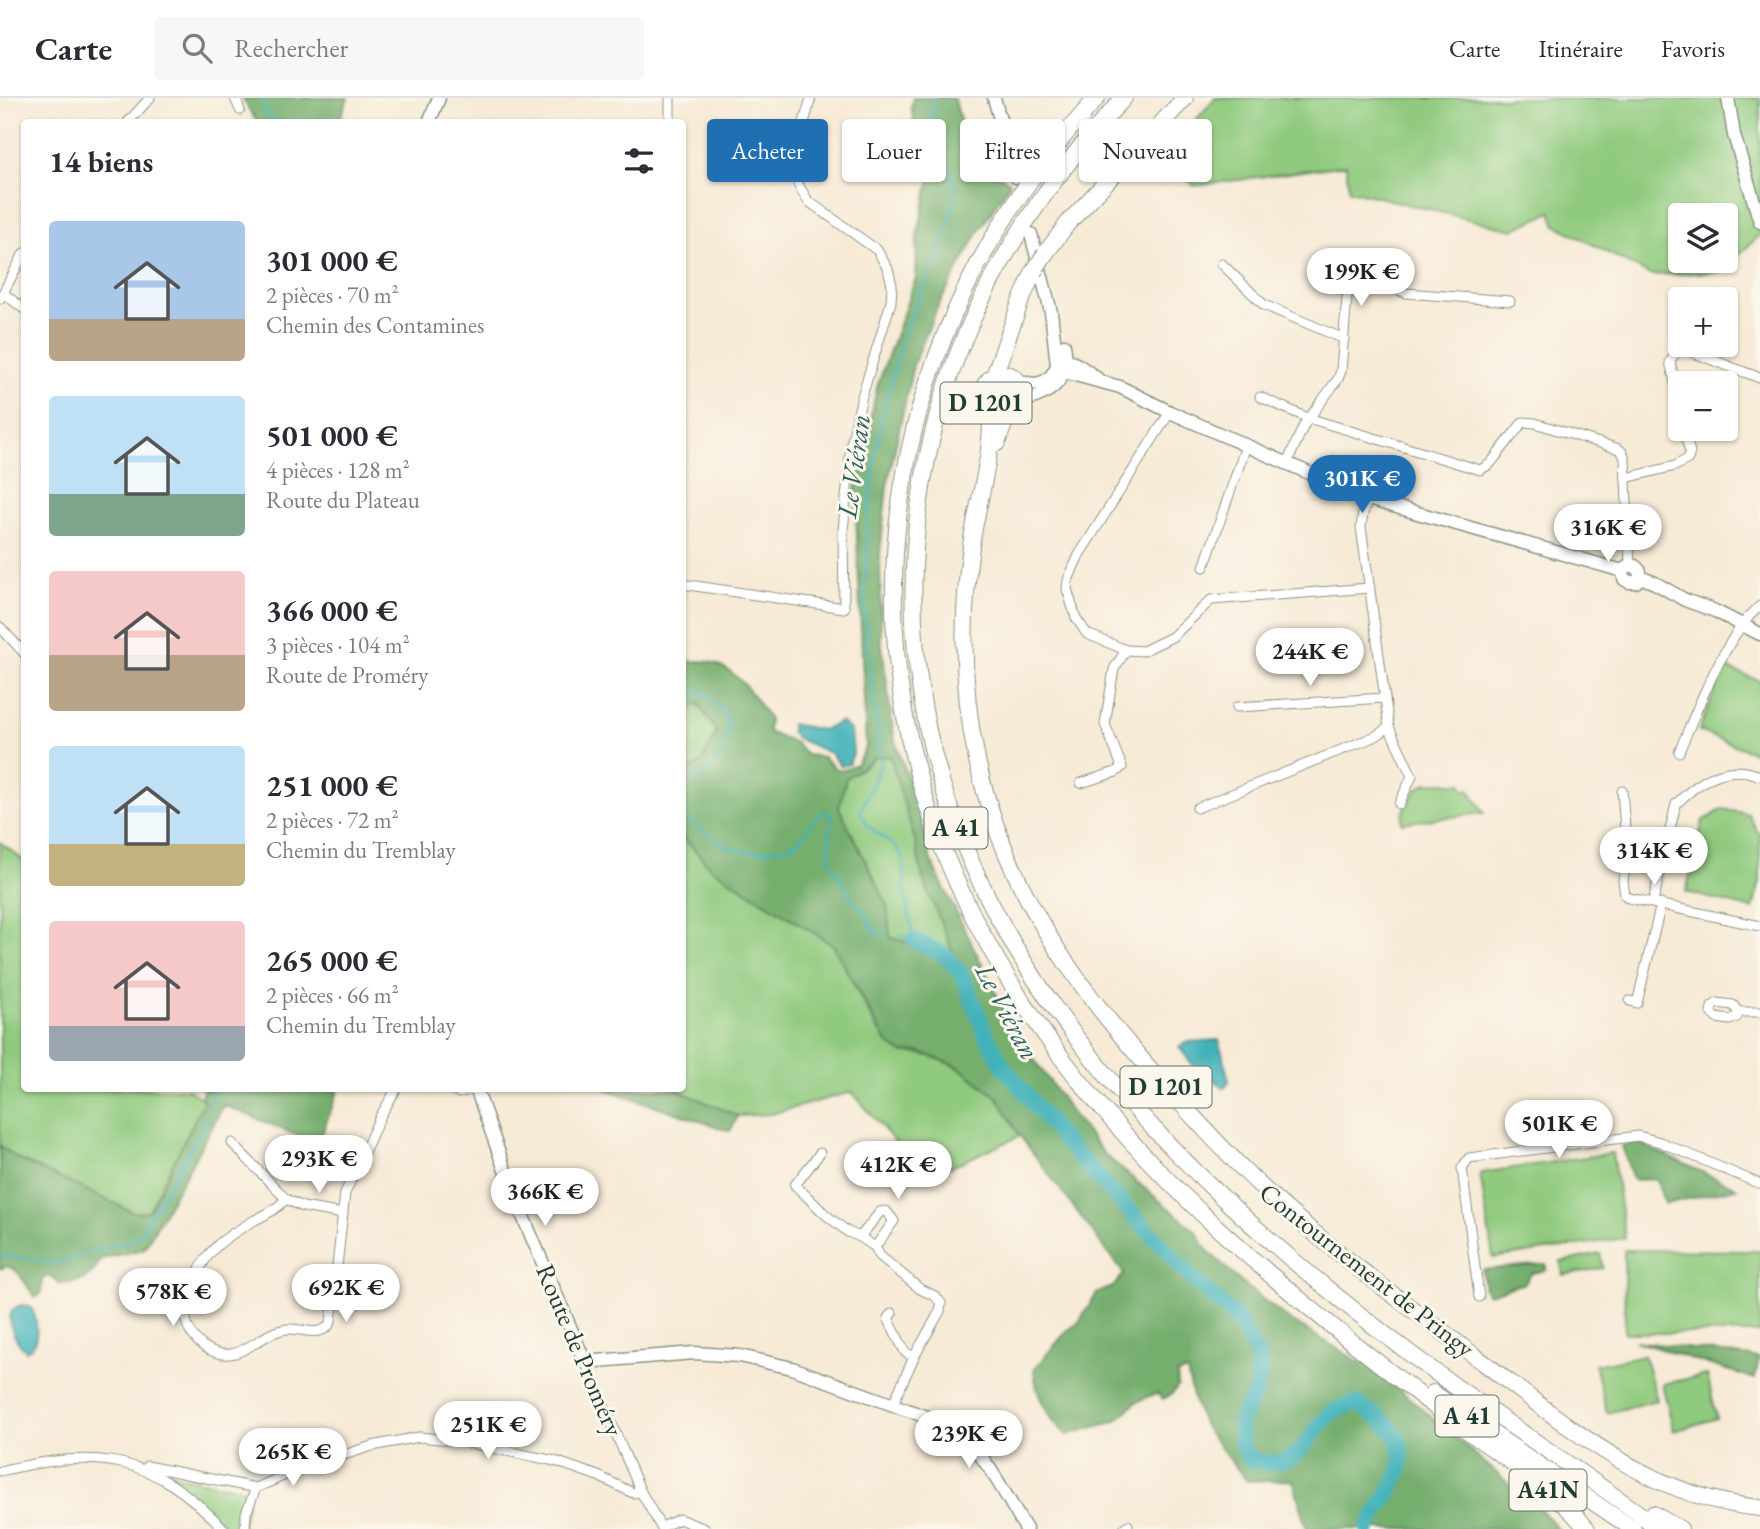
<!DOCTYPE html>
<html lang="fr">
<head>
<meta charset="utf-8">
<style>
  body { margin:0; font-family:"EB Garamond",serif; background:#f7f7f7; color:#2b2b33; height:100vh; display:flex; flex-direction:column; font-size:26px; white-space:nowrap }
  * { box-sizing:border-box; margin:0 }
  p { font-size:23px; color:#7c7c81 }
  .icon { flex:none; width:38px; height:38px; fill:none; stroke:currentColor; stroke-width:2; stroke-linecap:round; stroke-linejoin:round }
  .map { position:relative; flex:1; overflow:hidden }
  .side { position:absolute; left:21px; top:21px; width:665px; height:973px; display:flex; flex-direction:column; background:#fff; border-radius:7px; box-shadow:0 2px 5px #0004 }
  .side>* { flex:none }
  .guide { position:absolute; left:707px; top:21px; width:665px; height:63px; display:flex; gap:14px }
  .buttons { position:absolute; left:1668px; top:105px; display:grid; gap:14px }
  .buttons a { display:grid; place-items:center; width:70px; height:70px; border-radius:7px; background:#fff; box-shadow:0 2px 5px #0004; font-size:35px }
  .price { position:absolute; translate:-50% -60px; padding:0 16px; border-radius:24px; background:#fff; color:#222; font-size:23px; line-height:46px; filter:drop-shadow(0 2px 4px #0008) }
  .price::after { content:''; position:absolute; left:50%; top:42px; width:21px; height:16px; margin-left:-10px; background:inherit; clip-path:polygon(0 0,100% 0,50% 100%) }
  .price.active { background:#1f6fb2; color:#fff }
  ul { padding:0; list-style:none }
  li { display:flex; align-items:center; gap:21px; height:175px; padding:0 28px }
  li span { display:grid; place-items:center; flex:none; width:196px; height:140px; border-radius:7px; color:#555 }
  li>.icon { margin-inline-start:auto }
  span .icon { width:84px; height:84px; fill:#fffc; stroke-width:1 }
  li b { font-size:30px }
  h2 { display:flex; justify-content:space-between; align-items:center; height:84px; padding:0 28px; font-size:30px }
  .pill { padding:0 24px; border-radius:7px; background:#fff; box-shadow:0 2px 5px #0004; font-size:24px; line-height:63px }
  .pill.active { background:#1f6fb2; color:#fff }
  header { display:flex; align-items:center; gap:42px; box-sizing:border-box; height:98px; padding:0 35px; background:#fff; border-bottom:2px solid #e1e1e2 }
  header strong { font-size:33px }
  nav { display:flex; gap:38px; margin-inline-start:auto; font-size:24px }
  .search { width:490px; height:63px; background:#f7f7f7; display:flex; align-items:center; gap:18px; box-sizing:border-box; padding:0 24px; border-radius:7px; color:#7c7c81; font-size:26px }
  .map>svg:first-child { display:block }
  .green { fill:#90ca7e; stroke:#588459; stroke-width:2; fill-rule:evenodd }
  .forest { fill:#74ae6d; stroke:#4a7650; stroke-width:2; fill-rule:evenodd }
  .water { fill:#42b2ba; stroke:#307877; stroke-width:2 }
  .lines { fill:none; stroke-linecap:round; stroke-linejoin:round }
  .stream { stroke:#42b2ba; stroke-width:2.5 }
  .river { stroke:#42b2ba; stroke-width:16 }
  .street-casing { stroke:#8b9485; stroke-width:11 }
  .secondary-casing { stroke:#8b9485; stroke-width:15 }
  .highway-casing { stroke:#8b9485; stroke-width:18 }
  .street { stroke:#fff; stroke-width:9 }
  .secondary { stroke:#fff; stroke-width:12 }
  .highway { stroke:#fff; stroke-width:16 }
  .highway-bridge-casing { stroke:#8b9485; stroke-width:18; stroke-linecap:butt }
  .highway-bridge { stroke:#fff; stroke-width:16 }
  .labels { text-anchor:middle; stroke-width:6; stroke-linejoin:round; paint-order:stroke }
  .shield { fill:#fbf7ec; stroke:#61756b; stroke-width:2 }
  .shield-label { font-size:24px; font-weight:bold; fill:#1f3d34 }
  .street-label { font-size:26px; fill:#1f3d34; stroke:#fbf7ec }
  .water-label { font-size:28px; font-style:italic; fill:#2a605c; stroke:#fbf7ec }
</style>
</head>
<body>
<header>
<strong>Carte</strong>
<div class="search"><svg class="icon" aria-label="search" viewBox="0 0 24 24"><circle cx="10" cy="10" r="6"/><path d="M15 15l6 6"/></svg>Rechercher</div>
<nav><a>Carte</a><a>Itinéraire</a><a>Favoris</a></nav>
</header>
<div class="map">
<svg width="1760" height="1431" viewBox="0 0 1760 1431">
  <rect width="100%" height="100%" fill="#fbf7ec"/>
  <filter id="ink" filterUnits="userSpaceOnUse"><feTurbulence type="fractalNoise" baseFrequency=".0143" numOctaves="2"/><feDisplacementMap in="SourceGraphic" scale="14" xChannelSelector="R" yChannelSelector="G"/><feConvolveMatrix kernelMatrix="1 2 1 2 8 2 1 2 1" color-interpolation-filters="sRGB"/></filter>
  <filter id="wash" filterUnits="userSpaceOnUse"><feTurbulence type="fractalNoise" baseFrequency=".00686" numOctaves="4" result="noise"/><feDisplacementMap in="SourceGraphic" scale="28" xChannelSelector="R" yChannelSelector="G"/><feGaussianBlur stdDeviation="1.57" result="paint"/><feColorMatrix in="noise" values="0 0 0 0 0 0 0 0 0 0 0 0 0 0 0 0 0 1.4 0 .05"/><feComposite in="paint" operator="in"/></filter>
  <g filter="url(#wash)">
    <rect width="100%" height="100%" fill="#f7ead6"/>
    <!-- green -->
    <g class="green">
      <path d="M1215,0H1760V137L1720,174L1650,177L1556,127L1551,114L1513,132L1349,92L1346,67L1194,88L1177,71L1188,56L1181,39ZM1680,117H1726V163H1680Z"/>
      <path d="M1724,569L1760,583V657L1699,633Z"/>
      <path d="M697,604L717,634L702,664L683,676V616Z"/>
      <path d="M890,658L915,742L923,781L953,854L930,852L889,839L887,806L839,710L846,679L864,669L876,659Z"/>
      <path d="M1427,685H1462L1463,691L1470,692L1484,715L1402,725C1401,712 1415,689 1427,685Z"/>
      <path d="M1723,711L1748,716L1760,738V783L1753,811L1686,794L1703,723Z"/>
      <path d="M683,739L711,770L833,847L877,931L903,955C938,954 973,975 997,999C1007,1009 1013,1026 1020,1038L926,1080L852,994L771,1016L738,1018L675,991L682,990Z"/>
      <path d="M0,744L24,763V990L188,991L205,1003L149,1113L135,1115L18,1061L0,1048Z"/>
      <path d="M1612,1055L1625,1140L1493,1160L1480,1075Z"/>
      <path d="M1624,1152L1760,1153V1235H1625Z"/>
      <path d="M1600,1156L1603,1170L1563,1177L1561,1164Z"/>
      <path d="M1644,1257L1657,1302L1607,1315L1595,1267Z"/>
      <path d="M1707,1277L1717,1320L1674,1333L1662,1286Z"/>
      <path d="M158,1374L247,1392L249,1396L242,1431H229L186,1392Z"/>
    </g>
    <!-- forest -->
    <g class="forest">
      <path d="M242,0H348L340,21L347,24H257Z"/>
      <path d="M913,0H954L963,31L970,33L980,57L987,56L993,70L992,76L1002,79L1010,85L979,133L937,210L913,267L887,388L880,456L881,541L894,639L917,706L931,763L1004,911L1027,951L1074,1018L1105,1057L1197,1134L1206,1151L1241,1184L1288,1221L1386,1280L1549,1420L1558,1431H1307L1293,1382L1247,1383L1205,1330L1194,1303L1187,1273L1177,1276L1178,1288L1172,1296L1163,1301L1158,1296L1149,1298L1135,1305L1116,1323L1067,1337C1048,1321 1035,1296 1034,1271L1067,1233L1079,1224L1097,1195L1113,1189L1124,1176L1020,1038L998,1000L957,968L919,954L903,955L888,946L833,847L711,770L683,739V676L702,664L717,634L698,605L683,616V564C691,564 702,562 710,564C738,571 754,599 769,621L768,634L794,644L807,657L823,659L836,671L844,672L857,666L866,649L855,392L877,289L916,179L917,139L932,73L916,35L911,9ZM890,658L915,742L923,781L953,854L930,852L890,839L887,806L839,710L846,680L876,659Z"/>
      <path d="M203,991H339L318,1046L224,1007L144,1151L101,1161C91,1181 83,1184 60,1186L54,1180L46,1178L42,1182L41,1196L35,1199L17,1173L7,1168L0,1171V1048L18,1061L135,1115L149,1113L204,1003L201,1000Z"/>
      <path d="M605,991H675L738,1018L730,1033Z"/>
      <path d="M1636,1044L1737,1090L1665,1106L1656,1081L1633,1082L1622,1048Z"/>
      <path d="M1546,1166V1172L1532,1175L1525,1185L1489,1196L1485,1191L1482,1172Z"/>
      <path d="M1635,1243L1759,1260L1755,1281Z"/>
    </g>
    <!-- water -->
    <g class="water">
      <path d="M841,624L851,633L853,655L849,666L841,668L830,655L796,640L791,634V626L823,632Z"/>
      <path d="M1219,942L1229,983L1224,990L1204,973L1199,975L1179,949L1186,944Z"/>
      <path d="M20,1207L30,1208C38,1220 41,1246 26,1253C16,1244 6,1226 12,1212Z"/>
    </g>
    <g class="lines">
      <!-- stream -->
      <g class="stream">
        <path d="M262,0L267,15L275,24"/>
        <path d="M682,596L692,593L705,595C713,603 727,614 729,626C730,639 716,669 704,676C698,679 689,680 682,682"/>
        <path d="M682,716C713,743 733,761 776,751C783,750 792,749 797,744C810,734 809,717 828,714L832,718L829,738L830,764L851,799L865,815L874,834L886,836"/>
        <path d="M900,837L914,842"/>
        <path d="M914,842L905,795L903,759L894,748L867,727L860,713L881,667L877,623L868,556L864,500L868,419L875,360L886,303L904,235L942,147L957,99L950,73L934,33L932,15L935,0"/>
        <path d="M210,1007L216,990"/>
        <path d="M0,1157L58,1165L138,1140L203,1029L206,1020"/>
      </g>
      <!-- river -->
      <path class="river" d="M914,842L946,858L962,877L986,937L1003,968L1065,1044L1193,1181L1237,1220L1260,1262L1256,1294L1240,1324L1242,1348L1251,1362C1301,1374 1301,1344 1330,1316C1336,1310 1348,1308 1356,1305C1390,1325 1416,1345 1393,1388C1385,1403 1374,1414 1368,1431"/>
    </g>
  </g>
  <g filter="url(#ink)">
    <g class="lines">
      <!-- street casing -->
      <g class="street-casing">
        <g id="street">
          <path d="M235,0L240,12"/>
          <path d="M128,24L150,0"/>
          <path d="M670,24V0"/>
          <path d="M1222,166L1264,207L1344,241"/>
          <path d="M3,195L24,211"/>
          <path d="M0,201L24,155"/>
          <path d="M1260,299L1308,320L1480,372L1490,366L1523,324L1535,325L1619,351L1623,355L1625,361L1630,467"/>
          <path d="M1680,305L1670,264L1677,252H1686L1760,280"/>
          <path d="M1170,314L1079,457L1068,482L1067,491L1076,520L1087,536L1126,552L1143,553L1172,539L1211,502L1370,490"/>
          <path d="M1287,365L1304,327L1338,281L1341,273L1349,174C1375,163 1384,189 1406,195L1510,203"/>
          <path d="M1626,380L1675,368L1688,361L1690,354L1683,331"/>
          <path d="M1204,469L1246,348"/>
          <path d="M682,486L844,510L843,433L851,347L862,298L891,204L892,187L888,171L877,152L808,103L798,86L794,59L811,0"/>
          <path d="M0,529L24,555"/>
          <path d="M1237,609L1385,600"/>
          <path d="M1389,629L1412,678L1399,706"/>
          <path d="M1679,654C1696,614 1726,535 1760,508"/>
          <path d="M1081,685L1116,674L1122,669L1105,626L1114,571L1126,552"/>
          <path d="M1622,693L1627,755L1623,783L1625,797L1629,800L1760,828"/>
          <path d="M1197,710L1376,638L1389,629L1361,429L1363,415L1368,401"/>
          <path d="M1653,804L1676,706C1699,683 1727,664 1760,678"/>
          <path d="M1630,903L1637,905L1661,806"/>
          <path d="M1738,914L1737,919L1730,922L1716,920L1711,914L1712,909L1717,905L1733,907L1738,914H1760"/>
          <path d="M449,990L459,995L476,991"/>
          <path d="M232,1045L286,1101L303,1109L343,1116"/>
          <path d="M820,1055L795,1087L826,1117L848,1134L860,1139L875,1149L880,1158L920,1191L935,1198L941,1205L940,1213L914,1259L893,1306"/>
          <path d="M286,1101C277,1111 267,1116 255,1122C224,1140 207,1150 193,1185C189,1197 184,1209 186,1222C188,1232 195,1242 203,1248C239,1273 256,1234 287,1231C303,1230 322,1241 331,1224L345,1095L381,1017L397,990"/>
          <path d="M860,1139L880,1114L886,1113L894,1123L875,1149"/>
          <path d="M1479,1199L1462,1070L1469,1060L1638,1038L1660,1044L1760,1086"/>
          <path d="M892,1215L888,1220L905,1254L914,1259"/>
          <path d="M585,1264L641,1394L662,1431"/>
          <path d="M147,1368L256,1390"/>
          <path d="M0,1373C100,1350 151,1356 224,1431"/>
          <path d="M662,1429L679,1421L705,1431"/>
          <path d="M245,1431L246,1415L256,1390L297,1372L372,1348L419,1339L459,1343L555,1363L598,1378L633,1395L641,1394"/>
          <path d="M1124,1431L1128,1427"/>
        </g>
      </g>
      <!-- secondary casing -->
      <g class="secondary-casing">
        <g id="secondary">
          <path d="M994,0L1016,79"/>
          <path d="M1728,0L1734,37L1760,124"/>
          <path d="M429,24L439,0"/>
          <path d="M1031,136L1051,214L1057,267L1064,274L1120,289L1170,314L1368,401L1623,473"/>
          <path d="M1064,247L1066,261L1080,268L1098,281"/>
          <path d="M1018,283C1037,289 1050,286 1057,267"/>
          <path d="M1020,304C1041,298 1061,291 1065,267"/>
          <path d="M1640,479V473L1635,468H1628L1623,473L1624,481L1629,484H1636L1640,479L1655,485L1685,502L1715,513L1760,536"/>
          <path d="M476,990L513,1095L585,1264L694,1255L740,1258L792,1270L943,1325C980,1341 1005,1398 1026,1431"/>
        </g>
      </g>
      <!-- highway casing -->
      <g class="highway-casing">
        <g id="highway">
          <path d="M1097,0C905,208 838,487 944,754C1003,901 1107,1030 1224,1136C1296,1201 1373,1262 1450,1320C1494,1353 1554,1389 1587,1431"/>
          <path d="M1124,0C1005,126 927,275 915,450C890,805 1154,1064 1416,1260C1495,1319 1580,1372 1660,1431"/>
          <path d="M1045,156L1068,125L1185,0"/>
          <circle cx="1003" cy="296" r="20"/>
          <path d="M994,278L1020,205L1034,173"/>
          <path d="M989,309C997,344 976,410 971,448C961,520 962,592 977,662C1004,785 1067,877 1149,970C1187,1012 1225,1055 1266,1093C1332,1154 1405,1205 1476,1259C1565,1325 1645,1399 1760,1410"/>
          <path d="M997,345L1008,315"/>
          <path d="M1433,1295L1633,1431"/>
          <path d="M1653,1416L1680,1431"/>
        </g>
      </g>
      <!-- street -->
      <use href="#street" class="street"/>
      <!-- secondary -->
      <use href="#secondary" class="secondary"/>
      <!-- highway -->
      <use href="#highway" class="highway"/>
      <!-- highway-bridge casing -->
      <g class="highway-bridge-casing">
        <path id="highway-bridge" d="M1034,173L1045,156"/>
      </g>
      <!-- highway-bridge -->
      <use href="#highway-bridge" class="highway-bridge"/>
    </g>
  </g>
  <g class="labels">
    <!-- shield labels -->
    <g class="shield">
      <rect x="940.5" y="284.5" width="91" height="41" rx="5"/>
      <rect x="924.5" y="709.5" width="63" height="41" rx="5"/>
      <rect x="1120.5" y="968.5" width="91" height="41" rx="5"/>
      <rect x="1435.5" y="1297.5" width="63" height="41" rx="5"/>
      <rect x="1509.5" y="1371.5" width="77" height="41" rx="5"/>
    </g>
    <g class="shield-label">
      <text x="986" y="313">D 1201</text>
      <text x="956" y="738">A 41</text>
      <text x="1166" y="997">D 1201</text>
      <text x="1467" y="1326">A 41</text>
      <text x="1548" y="1400">A41N</text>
    </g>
    <!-- street labels -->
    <g class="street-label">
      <text transform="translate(1367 1172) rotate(38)" y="9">Contournement de Pringy</text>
      <text transform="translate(580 1252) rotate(67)" y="9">Route de Proméry</text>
    </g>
    <!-- water labels -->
    <g class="water-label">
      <text transform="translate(853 368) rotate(-82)" y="10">Le Viéran</text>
      <text transform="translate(1008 913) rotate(62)" y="10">Le Viéran</text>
    </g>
  </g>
</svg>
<div class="buttons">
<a><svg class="icon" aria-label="layers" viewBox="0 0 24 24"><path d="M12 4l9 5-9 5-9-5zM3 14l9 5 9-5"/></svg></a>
<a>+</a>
<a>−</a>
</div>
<b class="price" style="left:1361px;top:210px">199K €</b>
<b class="price active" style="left:1362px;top:417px">301K €</b>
<b class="price" style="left:1608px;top:466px">316K €</b>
<b class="price" style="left:1310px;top:590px">244K €</b>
<b class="price" style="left:1654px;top:789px">314K €</b>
<b class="price" style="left:1559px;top:1062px">501K €</b>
<b class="price" style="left:319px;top:1097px">293K €</b>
<b class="price" style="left:898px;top:1103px">412K €</b>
<b class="price" style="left:545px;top:1130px">366K €</b>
<b class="price" style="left:346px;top:1226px">692K €</b>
<b class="price" style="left:173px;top:1230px">578K €</b>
<b class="price" style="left:488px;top:1363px">251K €</b>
<b class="price" style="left:969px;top:1372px">239K €</b>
<b class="price" style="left:293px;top:1390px">265K €</b>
<div class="guide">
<a class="pill active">Acheter</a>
<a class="pill">Louer</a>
<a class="pill">Filtres</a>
<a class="pill">Nouveau</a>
</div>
<section class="side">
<h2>14 biens<svg class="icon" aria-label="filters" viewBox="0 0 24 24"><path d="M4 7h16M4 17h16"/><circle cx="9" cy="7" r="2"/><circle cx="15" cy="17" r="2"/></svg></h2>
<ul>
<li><span style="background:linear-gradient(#a9c7e8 70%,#b9a48a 0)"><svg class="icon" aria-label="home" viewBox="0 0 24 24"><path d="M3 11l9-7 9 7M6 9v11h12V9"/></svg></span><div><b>301 000 €</b><p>2 pièces · 70 m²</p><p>Chemin des Contamines</p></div></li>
<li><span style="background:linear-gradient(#bfe0f5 70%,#7fa58c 0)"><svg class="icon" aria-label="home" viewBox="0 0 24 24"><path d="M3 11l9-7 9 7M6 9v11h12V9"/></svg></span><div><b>501 000 €</b><p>4 pièces · 128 m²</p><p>Route du Plateau</p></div></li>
<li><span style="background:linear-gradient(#f6c9c9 60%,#b9a48a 0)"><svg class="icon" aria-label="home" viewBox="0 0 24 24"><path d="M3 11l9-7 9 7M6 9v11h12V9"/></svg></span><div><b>366 000 €</b><p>3 pièces · 104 m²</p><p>Route de Proméry</p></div></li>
<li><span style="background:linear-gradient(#bfe0f5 70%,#c2b280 0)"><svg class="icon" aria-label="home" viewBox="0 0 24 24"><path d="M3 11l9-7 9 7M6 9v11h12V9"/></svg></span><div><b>251 000 €</b><p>2 pièces · 72 m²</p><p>Chemin du Tremblay</p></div></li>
<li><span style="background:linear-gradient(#f6c9c9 75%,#9aa5b1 0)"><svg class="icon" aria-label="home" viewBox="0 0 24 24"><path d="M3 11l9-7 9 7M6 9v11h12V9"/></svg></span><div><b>265 000 €</b><p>2 pièces · 66 m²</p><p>Chemin du Tremblay</p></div></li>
</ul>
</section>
</div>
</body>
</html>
